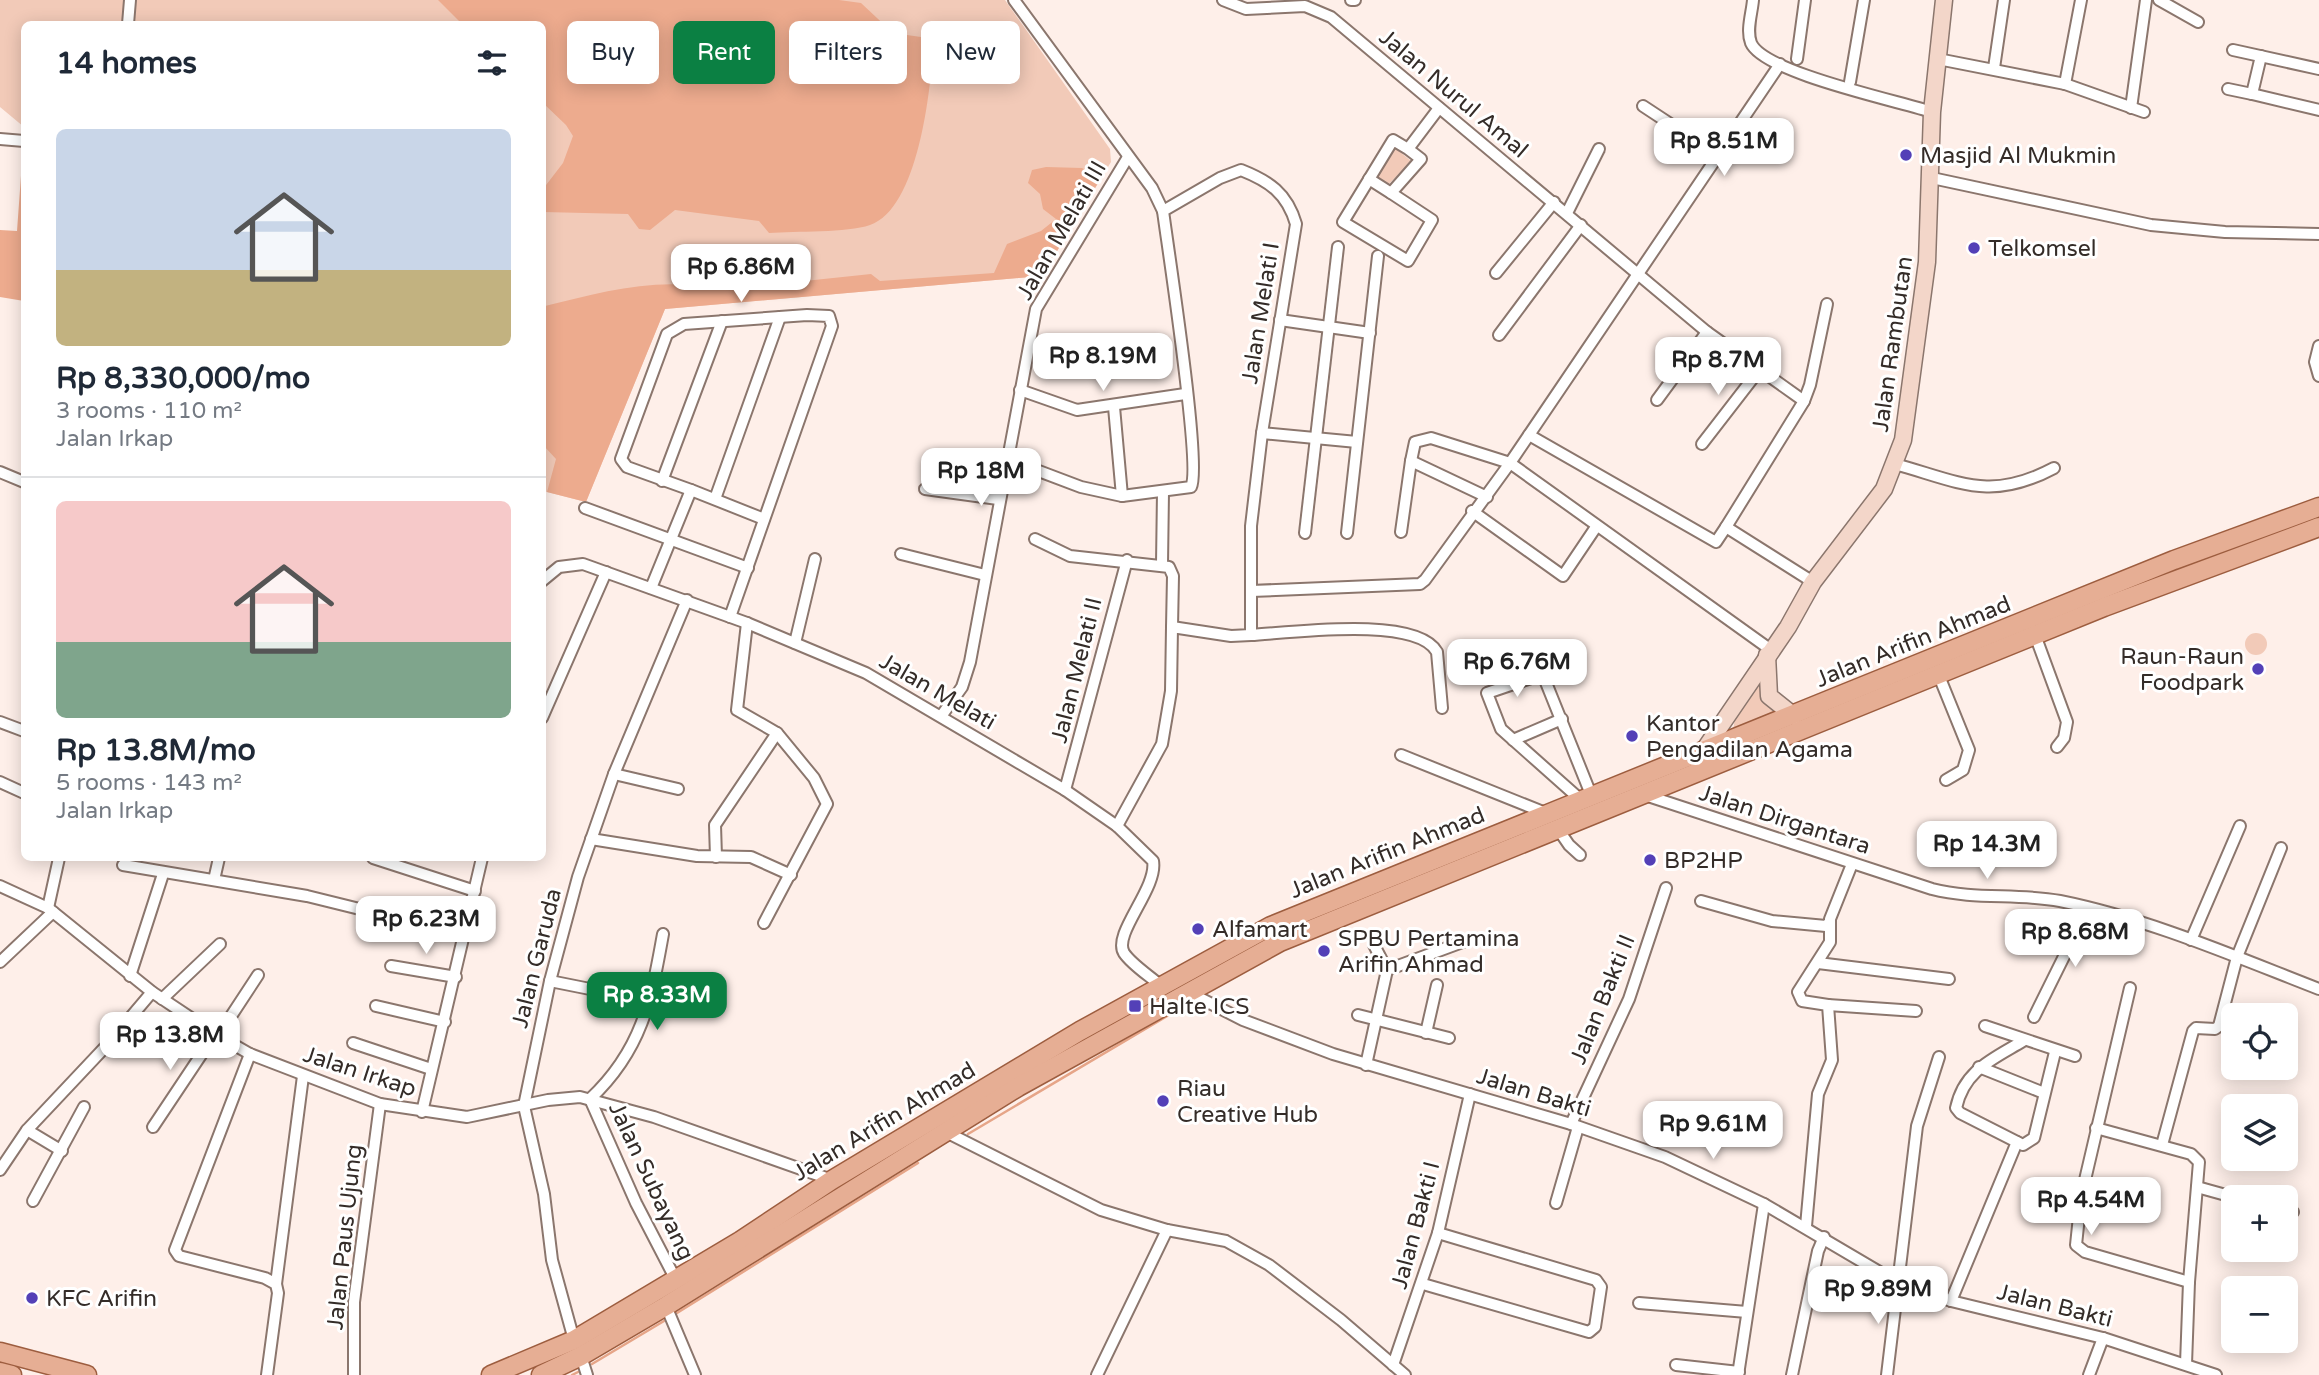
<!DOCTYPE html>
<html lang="en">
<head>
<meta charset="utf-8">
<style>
  body { margin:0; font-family:"Varela Round",sans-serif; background:#f6f6f7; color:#1f2937; height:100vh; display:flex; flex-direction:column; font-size:26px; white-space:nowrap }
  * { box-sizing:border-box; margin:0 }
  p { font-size:23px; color:#747a83 }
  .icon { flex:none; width:38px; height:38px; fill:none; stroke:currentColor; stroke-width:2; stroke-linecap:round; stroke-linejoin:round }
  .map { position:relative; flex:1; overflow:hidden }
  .sheet { position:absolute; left:21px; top:21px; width:525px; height:840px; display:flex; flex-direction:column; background:#fff; border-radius:10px; box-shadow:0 4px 18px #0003 }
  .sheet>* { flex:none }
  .guide { position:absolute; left:567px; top:21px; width:665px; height:63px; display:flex; gap:14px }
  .fabs { position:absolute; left:2221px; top:1003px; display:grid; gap:14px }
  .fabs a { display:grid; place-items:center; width:77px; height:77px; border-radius:10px; background:#fff; box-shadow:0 4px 18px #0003; font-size:35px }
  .price { position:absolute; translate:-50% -60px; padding:0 16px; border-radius:14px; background:#fff; color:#222; font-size:23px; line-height:46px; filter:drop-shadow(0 2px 4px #0008) }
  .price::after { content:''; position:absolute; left:50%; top:42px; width:21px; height:16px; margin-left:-10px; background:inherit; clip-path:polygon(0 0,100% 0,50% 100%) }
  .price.on { background:#0b8043; color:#fff }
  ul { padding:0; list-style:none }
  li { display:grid; align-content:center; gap:14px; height:371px; padding:0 35px }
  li+li { border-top:2px solid #e0e1e3 }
  li span { display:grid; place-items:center; height:217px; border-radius:10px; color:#555 }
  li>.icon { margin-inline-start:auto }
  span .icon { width:126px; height:126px; fill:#fffc; stroke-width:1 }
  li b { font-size:30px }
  h2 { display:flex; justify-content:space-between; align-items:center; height:84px; padding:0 35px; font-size:30px }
  .tag { padding:0 24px; border-radius:10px; background:#fff; box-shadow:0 4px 18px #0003; font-size:24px; line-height:63px }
  .tag.on { background:#0b8043; color:#fff }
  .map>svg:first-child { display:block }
  .green { fill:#f2cab8 }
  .forest { fill:#edab8e }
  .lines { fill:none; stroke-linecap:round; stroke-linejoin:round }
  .stream { stroke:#e6a588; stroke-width:2.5 }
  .street-casing { stroke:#8b766d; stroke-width:14 }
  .secondary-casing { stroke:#8b766d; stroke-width:19 }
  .primary-casing { stroke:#9d5d3f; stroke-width:21 }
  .street { stroke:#fff; stroke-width:10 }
  .secondary { stroke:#f3d6c9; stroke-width:16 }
  .primary { stroke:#e6ae94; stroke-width:18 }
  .poi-dot { fill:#5340b7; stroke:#fff; stroke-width:2.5 }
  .labels { text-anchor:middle; stroke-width:6; stroke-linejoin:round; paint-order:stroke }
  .street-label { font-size:23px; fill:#342c28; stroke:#fff }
  .poi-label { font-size:23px; fill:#342c28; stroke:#fff; text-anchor:start }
</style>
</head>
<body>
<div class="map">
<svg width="2319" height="1375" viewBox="0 0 2319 1375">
  <rect width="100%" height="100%" fill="#feefe9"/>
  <!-- green -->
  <g class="green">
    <path d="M0,0H1005L1110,149L1111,162L1042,276L665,309L586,502L543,491L542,24H24V127L0,107Z"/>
    <path d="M1394,147L1411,161L1387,186L1376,178Z"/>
    <circle cx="2256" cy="644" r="11"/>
    <path d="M1758,682L1776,715L1732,737L1735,718Z"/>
  </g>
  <!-- forest -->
  <g class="forest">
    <path d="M438,0H839L861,3L893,33L921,37L933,46C931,90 918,209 870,225C847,233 796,231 769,233L759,221L675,210L650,230L639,229L628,214L543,212V189L563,163L573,136L566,125L543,103L542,24H462Z"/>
    <path d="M23,148H24V301L0,297V230L17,231Z"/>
    <path d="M1046,167L1082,168L1101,178L1042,276L665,309L586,502L547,492L556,459L543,445L542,308L545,306C601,292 663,275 719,290L871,274L880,281L994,273L1007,244L1041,231L1056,219L1043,209L1040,194L1028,183L1032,170Z"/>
  </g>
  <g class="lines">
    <!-- stream -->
    <g class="stream">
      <path d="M968,1134L1179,1009"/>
      <path d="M677,1313L918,1163"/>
      <path d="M592,1364L664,1321"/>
      <path d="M572,1375L578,1372"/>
    </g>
    <!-- street casing -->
    <g class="street-casing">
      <g id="street">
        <path d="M1014,0L1152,188L1163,211"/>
        <path d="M1223,0L1246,9L1305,6L1331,17L1707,332L1804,401L1726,527L1813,582"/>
        <path d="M1351,0H1355"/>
        <path d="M1753,0C1752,13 1746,30 1751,43C1764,73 1899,101 1932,112"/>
        <path d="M2159,0L2198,22"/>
        <path d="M128,24L130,0"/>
        <path d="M2233,50L2319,69"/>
        <path d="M2261,56L2252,94L2319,110"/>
        <path d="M1797,59L1805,0"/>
        <path d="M1938,59L2065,84L2144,112"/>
        <path d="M1994,68L2004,0"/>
        <path d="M1850,82L1864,0"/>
        <path d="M2065,84L2081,0"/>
        <path d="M2228,89L2252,94"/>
        <path d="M1643,106L1719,156"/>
        <path d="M2131,108L2146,0"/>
        <path d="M0,139L24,141"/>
        <path d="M1408,149L1393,140L1343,222L1408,261L1432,220L1391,193L1421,159L1408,149L1439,108"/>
        <path d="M1932,178L2151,225L2225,232L2319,234"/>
        <path d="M1369,179L1391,193"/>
        <path d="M1567,213L1599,149"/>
        <path d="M1496,273L1554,202"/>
        <path d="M1280,320L1370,333"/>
        <path d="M1499,335L1581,225"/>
        <path d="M2319,346L2315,362L2319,376"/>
        <path d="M1020,390L1077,410L1185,394"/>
        <path d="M1657,400L1707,332"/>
        <path d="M1804,401L1810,385L1827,304"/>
        <path d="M1114,407L1122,496"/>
        <path d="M1262,433L1357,442"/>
        <path d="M1529,435L1716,542L1726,527"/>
        <path d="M1702,444L1760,369"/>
        <path d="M1007,459L1081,487L1122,496L1191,487C1202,467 1168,249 1163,211L1220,178L1241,170C1269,181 1287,193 1296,224L1262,433L1251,526V635L1231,636L1172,627L1171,691L1162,744L1117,826"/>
        <path d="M1895,464C1960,482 1990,502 2054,468"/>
        <path d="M0,472L24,482"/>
        <path d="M662,481L722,321"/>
        <path d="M925,489L998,499"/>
        <path d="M691,490L627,467L621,459L667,334L684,324L807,315L829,316L832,326L730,617"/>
        <path d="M1487,497L1411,461L1415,442L1431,438L1510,463L1771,650"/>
        <path d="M715,499L780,317"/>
        <path d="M585,508L748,568"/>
        <path d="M1472,511L1563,576L1596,527"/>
        <path d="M1401,532L1411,461"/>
        <path d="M1305,533L1338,247"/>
        <path d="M1347,533L1378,256"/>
        <path d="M1035,539L1070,556L1169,567L1173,576L1172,627"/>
        <path d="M901,554L985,575"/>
        <path d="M1162,564L1163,492"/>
        <path d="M542,581L559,567L583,564L747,623L866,673L1065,790L1117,826L1153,861C1158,888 1112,934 1124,953C1132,965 1150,976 1161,986"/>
        <path d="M651,588L691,490L764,519"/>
        <path d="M1251,591L1420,584L1425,580L1510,463L1780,64"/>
        <path d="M747,623L737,710L777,733L814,778L827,804L764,923"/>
        <path d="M1251,635C1288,633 1417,615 1437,652L1442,708"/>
        <path d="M2035,635L2067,722L2064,738L2057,747"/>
        <path d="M795,643L815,559"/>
        <path d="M1939,676L1969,750L1963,770L1946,780"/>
        <path d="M942,715L962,687L970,662L1036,309L1128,157"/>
        <path d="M542,718L606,572"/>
        <path d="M0,722L24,731"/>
        <path d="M1513,740L1562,719"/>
        <path d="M1401,755L1548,814"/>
        <path d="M614,774L678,789"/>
        <path d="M0,782L24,793"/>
        <path d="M1065,790L1127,560"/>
        <path d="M1645,795L1932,889C1975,900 2017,893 2060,901C2149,919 2234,956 2319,989"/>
        <path d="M1582,801L1501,729L1487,693L1537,676L1545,680L1592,797"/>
        <path d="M1558,829L1569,845L1580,855"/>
        <path d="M591,839L697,856L751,857L791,875"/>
        <path d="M716,857L715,825L777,733"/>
        <path d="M373,858L475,891"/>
        <path d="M123,865L307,896L465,935"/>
        <path d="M214,880L219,858"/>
        <path d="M0,886L48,908L152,992L215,1034L250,1054L380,1104L467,1117L548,1100L580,1097L654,1117L832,1180"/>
        <path d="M1701,901L1772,921L1826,926L1829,923"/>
        <path d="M48,908L59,858"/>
        <path d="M663,934C651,1001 642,1050 590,1099L636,1203L676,1280"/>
        <path d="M2191,940L2240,826"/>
        <path d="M1374,945L1387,970"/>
        <path d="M0,962L53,912"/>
        <path d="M1818,963L1949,979"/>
        <path d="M391,966L456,977"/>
        <path d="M130,976L163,874"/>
        <path d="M550,981L650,1001"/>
        <path d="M2130,988L2081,1197L2076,1245L2085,1252L2189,1282"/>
        <path d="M1188,992L1243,1020L1333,1054L1571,1124L1665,1157L1764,1204L1883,1274L1951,1301L2103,1338L2216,1375"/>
        <path d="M162,999L220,944"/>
        <path d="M1828,1005L1916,1011"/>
        <path d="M376,1006L445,1022"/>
        <path d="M1358,1015L1449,1038"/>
        <path d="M2034,1017L2088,908"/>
        <path d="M1985,1026L2075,1056"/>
        <path d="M1426,1033L1437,985"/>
        <path d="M218,1036L258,975"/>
        <path d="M2023,1041C1993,1059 1964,1070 1956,1108L1960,1113L2023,1145L2034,1138L2055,1052"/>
        <path d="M353,1043L431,1069"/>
        <path d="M250,1054L175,1250L179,1256L265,1278L276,1284L278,1293L267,1375"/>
        <path d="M1366,1065L1387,970L1468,940"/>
        <path d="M1979,1067L2044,1093"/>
        <path d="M422,1112L482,858"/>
        <path d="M1571,1124L1629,999L1666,888"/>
        <path d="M153,1127L215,1034"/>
        <path d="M2096,1128L2191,1154L2199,1162L2189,1282L2186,1364"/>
        <path d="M27,1130L62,1151"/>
        <path d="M946,1132L1101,1210L1167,1230L1226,1241L1269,1265L1341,1320L1405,1375"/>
        <path d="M2162,1145L2193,1031L2196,1028L2215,1029L2219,1026L2237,957L2281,848"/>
        <path d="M0,1170L27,1130L108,1044L152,992"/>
        <path d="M2197,1187L2233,1197"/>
        <path d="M33,1201L84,1107"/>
        <path d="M1556,1203L1578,1127"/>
        <path d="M2286,1210L2293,1212"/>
        <path d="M1806,1226L1818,1094L1832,1060L1828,1005L1802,1001L1798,992L1830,942V919L1852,864"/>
        <path d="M276,1284L303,1076"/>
        <path d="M1423,1284L1589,1332L1595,1327L1601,1287L1596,1280L1438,1233"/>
        <path d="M1951,1301L2017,1142"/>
        <path d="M1639,1303L1747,1312"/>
        <path d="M666,1306L695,1375"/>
        <path d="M574,1340L552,1260L544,1194L524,1106L550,981L578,877L614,774L687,600"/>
        <path d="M581,1356L587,1375"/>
        <path d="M1393,1365L1438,1233L1470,1094"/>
        <path d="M1676,1365L1739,1372"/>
        <path d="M354,1375V1302L380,1104"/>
        <path d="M1097,1375L1167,1230"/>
        <path d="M1738,1375L1764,1204"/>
        <path d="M1792,1375L1818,1251L1824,1237"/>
        <path d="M1887,1375L1917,1126L1939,1057"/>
        <path d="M2089,1375L2103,1338"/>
      </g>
    </g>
    <!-- secondary casing -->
    <g class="secondary-casing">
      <g id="secondary">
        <path d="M1767,655L1769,696L1794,716"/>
        <path d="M1702,753L1788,627L1813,582L1884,489L1903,440L1927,262L1932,112L1944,0"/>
      </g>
    </g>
    <!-- primary casing -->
    <g class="primary-casing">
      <g id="primary">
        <path d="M0,1352L87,1375"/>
        <path d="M0,1372L12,1375"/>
        <path d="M491,1375L574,1340L740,1241L832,1180L1080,1031L1271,926L2174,560L2319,507"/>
        <path d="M541,1375L581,1356L666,1306L1018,1087L1280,942L2104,607L2319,527"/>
      </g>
    </g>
    <!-- street -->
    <use href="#street" class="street"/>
    <!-- secondary -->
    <use href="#secondary" class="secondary"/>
    <!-- primary -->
    <use href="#primary" class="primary"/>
  </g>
  <!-- markers -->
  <g class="poi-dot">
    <circle cx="1906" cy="155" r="7"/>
    <circle cx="1974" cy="248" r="7"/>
    <circle cx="2258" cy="669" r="7"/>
    <circle cx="1632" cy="736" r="7"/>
    <circle cx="1650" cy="860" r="7"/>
    <circle cx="1198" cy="929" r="7"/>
    <circle cx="1324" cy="951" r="7"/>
    <rect x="1128" y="999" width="14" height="14" rx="3.5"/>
    <circle cx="1163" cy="1101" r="7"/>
    <circle cx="32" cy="1298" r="7"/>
  </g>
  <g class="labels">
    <!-- street labels -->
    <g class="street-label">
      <text transform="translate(1454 93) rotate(40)" y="8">Jalan Nurul Amal</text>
      <text transform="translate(1061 230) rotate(-60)" y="8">Jalan Melati III</text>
      <text transform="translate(1260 313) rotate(-81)" y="8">Jalan Melati I</text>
      <text transform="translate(1892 344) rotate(-82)" y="8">Jalan Rambutan</text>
      <text transform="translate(1913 641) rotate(-22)" y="8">Jalan Arifin Ahmad</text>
      <text transform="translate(1076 670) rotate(-76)" y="8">Jalan Melati II</text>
      <text transform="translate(938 691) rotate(30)" y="8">Jalan Melati</text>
      <text transform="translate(1785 819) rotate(18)" y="8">Jalan Dirgantara</text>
      <text transform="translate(1387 852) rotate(-22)" y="8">Jalan Arifin Ahmad</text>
      <text transform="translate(536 958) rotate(-76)" y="8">Jalan Garuda</text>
      <text transform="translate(1602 999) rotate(-68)" y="8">Jalan Bakti II</text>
      <text transform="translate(360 1071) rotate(18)" y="8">Jalan Irkap</text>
      <text transform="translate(1534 1092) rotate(17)" y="8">Jalan Bakti</text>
      <text transform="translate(884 1121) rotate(-31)" y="8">Jalan Arifin Ahmad</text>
      <text transform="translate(652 1181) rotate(65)" y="8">Jalan Subayang</text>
      <text transform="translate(1415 1225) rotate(-75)" y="8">Jalan Bakti I</text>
      <text transform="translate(344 1237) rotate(-84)" y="8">Jalan Paus Ujung</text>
      <text transform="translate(2055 1305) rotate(14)" y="8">Jalan Bakti</text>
    </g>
    <!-- poi labels -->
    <g class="poi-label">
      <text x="1920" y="163">Masjid Al Mukmin</text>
      <text x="1988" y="256">Telkomsel</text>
      <text x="2244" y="664" text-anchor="end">Raun-Raun<tspan x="2244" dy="26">Foodpark</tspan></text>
      <text x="1646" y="731">Kantor<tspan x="1646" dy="26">Pengadilan Agama</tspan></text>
      <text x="1664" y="868">BP2HP</text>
      <text x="1212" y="937">Alfamart</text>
      <text x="1338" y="946">SPBU Pertamina<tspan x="1338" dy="26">Arifin Ahmad</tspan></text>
      <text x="1149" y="1014">Halte ICS</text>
      <text x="1177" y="1096">Riau<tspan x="1177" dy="26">Creative Hub</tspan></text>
      <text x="46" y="1306">KFC Arifin</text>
    </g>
  </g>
</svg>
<div class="fabs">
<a><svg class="icon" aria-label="locate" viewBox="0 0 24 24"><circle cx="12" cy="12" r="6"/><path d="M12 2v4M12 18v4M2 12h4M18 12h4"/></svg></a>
<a><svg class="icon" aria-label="layers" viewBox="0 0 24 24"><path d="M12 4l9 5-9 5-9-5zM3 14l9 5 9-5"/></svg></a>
<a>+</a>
<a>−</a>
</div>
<b class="price" style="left:1724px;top:178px">Rp 8.51M</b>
<b class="price" style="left:741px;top:304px">Rp 6.86M</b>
<b class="price" style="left:1103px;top:393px">Rp 8.19M</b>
<b class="price" style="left:1718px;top:397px">Rp 8.7M</b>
<b class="price" style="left:981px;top:508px">Rp 18M</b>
<b class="price" style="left:1517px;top:699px">Rp 6.76M</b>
<b class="price" style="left:1987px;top:881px">Rp 14.3M</b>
<b class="price" style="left:426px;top:956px">Rp 6.23M</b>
<b class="price" style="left:2075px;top:969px">Rp 8.68M</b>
<b class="price on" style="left:657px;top:1032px">Rp 8.33M</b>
<b class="price" style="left:170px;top:1072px">Rp 13.8M</b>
<b class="price" style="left:1713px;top:1161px">Rp 9.61M</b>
<b class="price" style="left:2091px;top:1237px">Rp 4.54M</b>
<b class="price" style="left:1878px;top:1326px">Rp 9.89M</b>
<div class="guide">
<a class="tag">Buy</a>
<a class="tag on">Rent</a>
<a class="tag">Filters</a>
<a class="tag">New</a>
</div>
<section class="sheet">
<h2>14 homes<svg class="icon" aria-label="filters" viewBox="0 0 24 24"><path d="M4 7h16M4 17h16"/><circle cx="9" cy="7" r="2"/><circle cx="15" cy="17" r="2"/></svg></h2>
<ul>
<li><span style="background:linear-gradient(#c9d6e8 65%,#c2b280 0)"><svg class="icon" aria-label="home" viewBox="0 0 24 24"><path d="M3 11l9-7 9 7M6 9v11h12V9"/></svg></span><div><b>Rp 8,330,000/mo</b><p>3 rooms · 110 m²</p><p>Jalan Irkap</p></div></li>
<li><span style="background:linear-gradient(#f6c9c9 65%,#7fa58c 0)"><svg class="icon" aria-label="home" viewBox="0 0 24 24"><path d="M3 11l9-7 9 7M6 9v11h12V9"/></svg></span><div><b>Rp 13.8M/mo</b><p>5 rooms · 143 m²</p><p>Jalan Irkap</p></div></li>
</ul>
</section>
</div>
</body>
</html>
